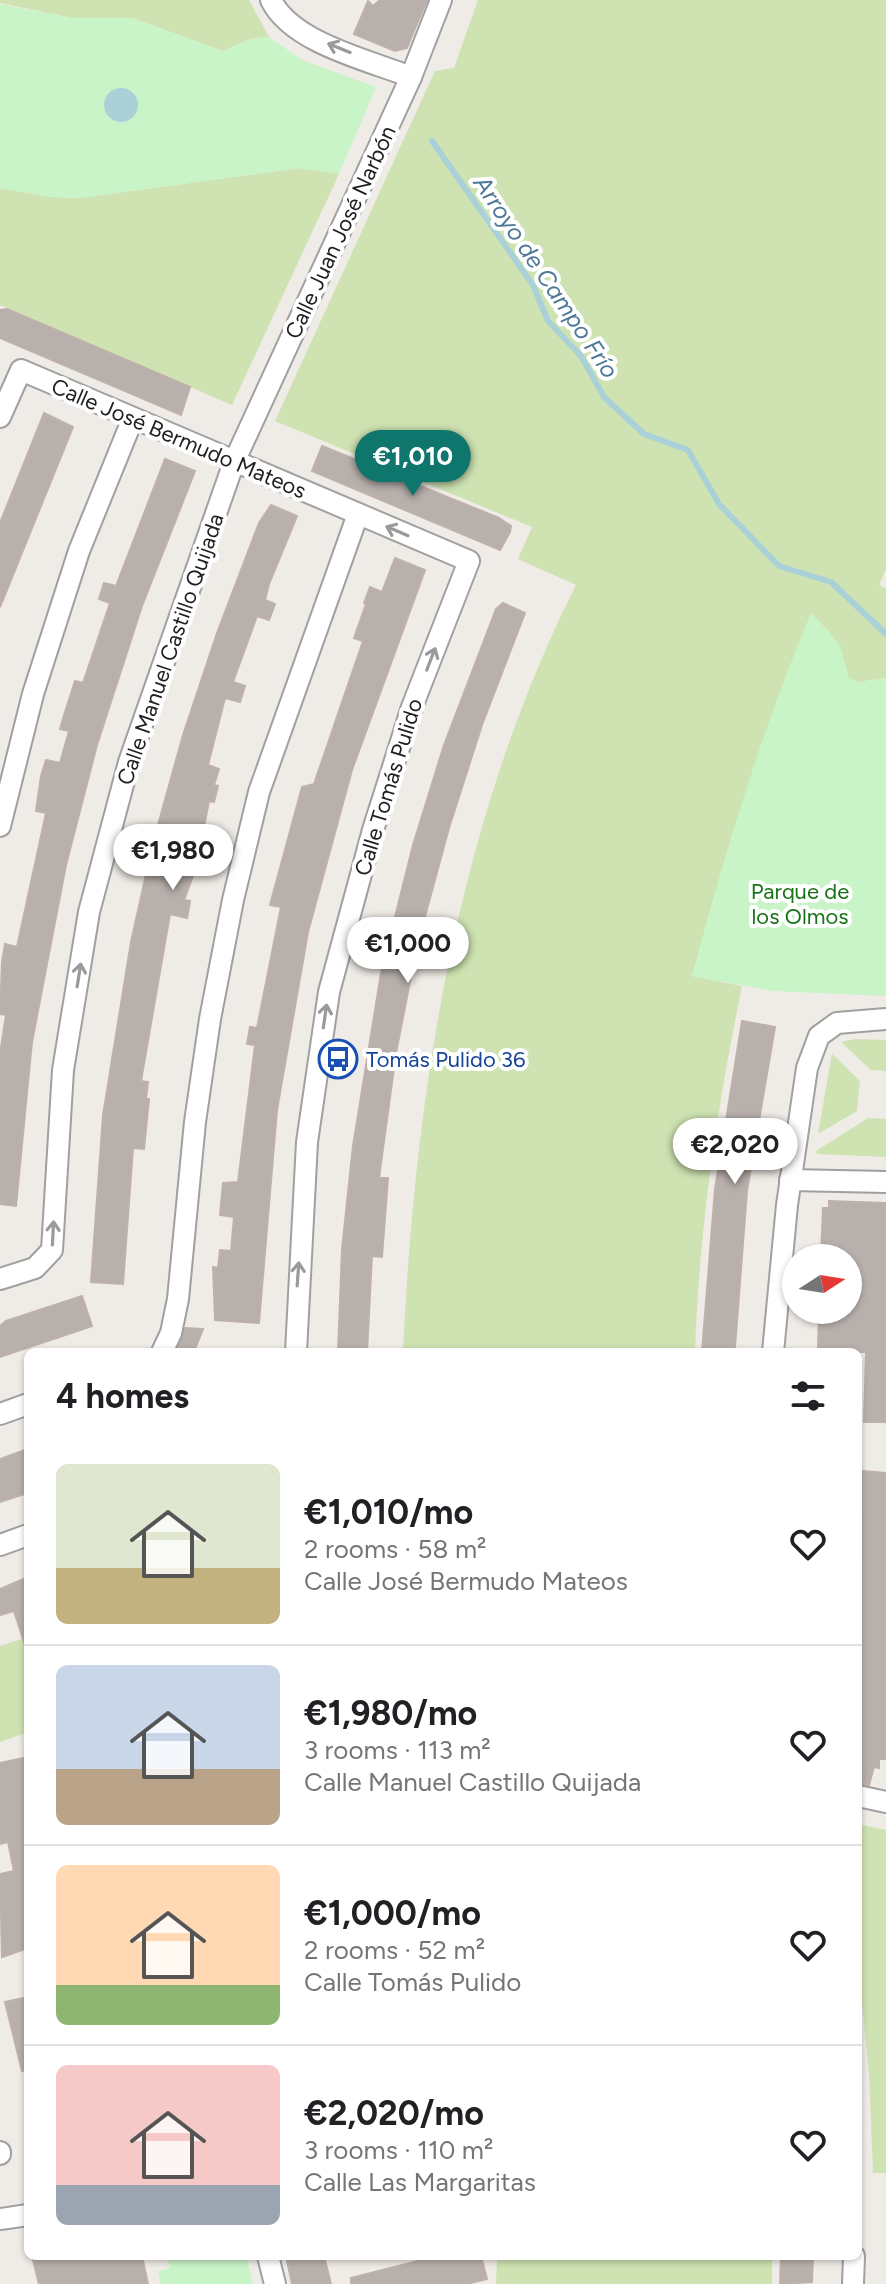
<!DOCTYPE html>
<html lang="en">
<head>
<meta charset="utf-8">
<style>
  body { margin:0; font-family:Figtree,sans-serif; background:#f6f6f6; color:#202124; height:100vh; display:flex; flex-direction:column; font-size:30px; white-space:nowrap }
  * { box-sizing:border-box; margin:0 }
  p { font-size:26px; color:#757577 }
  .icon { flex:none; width:44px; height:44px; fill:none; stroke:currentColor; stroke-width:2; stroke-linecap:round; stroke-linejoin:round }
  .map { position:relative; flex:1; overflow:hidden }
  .side { position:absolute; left:24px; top:1348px; width:838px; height:912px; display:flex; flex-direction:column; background:#fff; border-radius:12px; box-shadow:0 2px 6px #0004 }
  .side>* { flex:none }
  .needle { width:52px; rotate:78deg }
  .controls { position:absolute; left:782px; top:1244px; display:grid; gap:16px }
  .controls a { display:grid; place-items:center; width:80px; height:80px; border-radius:50%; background:#fff; box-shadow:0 2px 6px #0004; font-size:40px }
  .price { position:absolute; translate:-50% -68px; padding:0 18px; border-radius:28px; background:#fff; color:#222; font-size:26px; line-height:52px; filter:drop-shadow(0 2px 4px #0008) }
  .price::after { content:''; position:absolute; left:50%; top:48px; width:24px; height:18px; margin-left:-12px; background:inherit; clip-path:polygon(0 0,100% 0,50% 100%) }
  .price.on { background:#0f766e; color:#fff }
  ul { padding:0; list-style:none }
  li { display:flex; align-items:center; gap:24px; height:200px; padding:0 32px }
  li+li { border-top:2px solid #e0e0e0 }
  li span { display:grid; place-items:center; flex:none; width:224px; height:160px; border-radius:12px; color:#555 }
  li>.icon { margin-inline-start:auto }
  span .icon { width:96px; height:96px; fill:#fffc; stroke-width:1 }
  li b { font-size:34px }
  h2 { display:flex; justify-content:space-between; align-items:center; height:96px; padding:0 32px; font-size:34px }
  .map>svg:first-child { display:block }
  .grass { fill:#cee3b1 }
  .park { fill:#c8f4c8 }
  .water { fill:#abd1d8 }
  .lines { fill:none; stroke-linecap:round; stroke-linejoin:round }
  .stream { stroke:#abd1d8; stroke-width:6 }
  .building { fill:#b8b0ac; stroke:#bfb1aa; stroke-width:2 }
  .street-casing { stroke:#a0a0a0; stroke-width:24 }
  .street { stroke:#fff; stroke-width:20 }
  .oneway { stroke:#9a9a9a }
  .labels { text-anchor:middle; stroke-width:8; stroke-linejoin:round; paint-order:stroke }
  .street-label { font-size:22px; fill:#1f1f1f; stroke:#fff }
  .park-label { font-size:22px; fill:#187317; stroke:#fff }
  .transit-label { font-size:22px; fill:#164399; stroke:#fff; text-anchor:start }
  .water-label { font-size:24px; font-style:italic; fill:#4e7896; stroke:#fff }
</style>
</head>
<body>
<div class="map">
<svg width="886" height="2284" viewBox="0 0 886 2284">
  <rect width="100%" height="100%" fill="#efebe6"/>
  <!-- grass -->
  <g class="grass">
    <path d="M0,0H249L269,37L250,39L223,51L132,18H72L0,3Z"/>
    <path d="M478,0H886V569L879,585L886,589V678L859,682L849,678L830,633L811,614L692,976L742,986C717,1108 699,1228 695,1352H403C415,1091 457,821 576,585L518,559L532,527L275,421L435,71L454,68Z"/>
    <path d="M299,168L339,174L232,405L0,305V188L50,197L80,198Z"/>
    <path d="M855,1039L886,1040V1071L871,1070L841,1042Z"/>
    <path d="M832,1054L860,1081L857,1111L818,1134Z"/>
    <path d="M868,1118L886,1119V1157L817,1154L816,1151Z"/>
    <path d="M28,1637V1732L0,1742V1646Z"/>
    <path d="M858,1824L886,1830V2173H873L869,2074L858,1960Z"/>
    <path d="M497,2256H772V2284H496Z"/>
  </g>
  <!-- park -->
  <g class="park">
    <path d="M0,4L72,18H132L223,51L250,39L269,37L302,60L376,87L339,174L299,168L80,198L50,197L0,188Z"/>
    <path d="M811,613L840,645L849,678L859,682L886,678V996L773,991L692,976C725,852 761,732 811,613Z"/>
    <path d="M167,2256H246L253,2284H161L158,2271L170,2268Z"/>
  </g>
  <!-- water -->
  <circle class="water" cx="121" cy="105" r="17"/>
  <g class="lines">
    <!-- stream -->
    <path class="stream" d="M432,141L533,285L548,321L581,356L604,397L644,434L688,450L719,504L779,566L831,582L886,634"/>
  </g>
  <!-- building -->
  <g class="building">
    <path d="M380,0H427L407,48L395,51L354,34L368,1L373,6Z"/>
    <path d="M7,309L190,387L181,415L0,338V310Z"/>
    <path d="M44,413L73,427L0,607V523Z"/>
    <path d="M322,446L499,518L511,526L510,532L500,550L312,471Z"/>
    <path d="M165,459L195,471L142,606L97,745L66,865L32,1042L16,1206L0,1204V1054L6,1015L0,1014L2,962L5,944L17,947L46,813L36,811L41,776L46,760L60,763L69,731L60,729L65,712L75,681L83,683L110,603L99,599L104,583L116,586Z"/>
    <path d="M271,505L297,516L269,584L265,600L275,604L269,620L257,616L233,682L245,686L240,702L225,698L208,765L219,769L214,785L218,786L214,802L209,801L196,868L184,900L190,901L187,918L170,914L141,1081L148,1082L146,1099H149L144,1149L133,1148L123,1284L91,1282L103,1115L131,942L153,843L183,735L217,633L259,523Z"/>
    <path d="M395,558L425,570L352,770L308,932L277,1110L259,1323L215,1320L213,1267L218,1268L220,1250L231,1251L234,1217L220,1215L223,1183L238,1182L255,1045L247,1044L250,1027L257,1028L281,907L270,905L302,787L314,784L363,641L354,638L366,604L364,603L370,587L382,592Z"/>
    <path d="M503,603L525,613L482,725L449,828L417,946L396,1053L379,1178H388L382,1257L372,1256L367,1352H338L342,1249L353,1146L381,973L413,845L444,745L496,609Z"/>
    <path d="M742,1021L775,1027L747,1191L735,1347H728V1352H702L715,1189Z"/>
    <path d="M829,1201L886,1203V1422H864L866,1352H825V1347H818L819,1310H848V1258L821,1255L823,1208H829Z"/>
    <path d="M82,1296L92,1326L0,1357V1326L6,1321Z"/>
    <path d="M185,1328L203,1329L194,1352H176Z"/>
    <path d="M28,1449V1493L0,1502V1459Z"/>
    <path d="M863,1471L886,1473V1759H879V1768L874,1767L869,1785L858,1783Z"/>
    <path d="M28,1577V1644L25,1645L14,1611L0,1615V1589Z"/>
    <path d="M28,1757V1837L25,1838L28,1853V1948L2,1957L0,1874L14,1871L8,1842L0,1844V1763Z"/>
    <path d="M28,1997V2070L22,2071L5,2002Z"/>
    <path d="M32,2256H142L148,2284H39Z"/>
    <path d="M286,2256H324L331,2284H292Z"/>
    <path d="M437,2256H481L487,2279L466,2284H351V2278Z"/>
    <path d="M781,2256H813L812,2282L780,2284Z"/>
  </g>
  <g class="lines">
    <!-- street casing -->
    <g class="street-casing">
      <g id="street">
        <path d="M271,0C292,43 368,60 411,77"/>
        <path d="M0,417L21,370L469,561L412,707L373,830L329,992L307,1142L296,1352"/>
        <path d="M0,826L33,694L79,551L133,418"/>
        <path d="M790,1180L886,1182"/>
        <path d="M0,1279L35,1268L52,1250L63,1070L89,912L129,762L234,462L411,77L441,0"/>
        <path d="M162,1352L171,1333L178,1299L195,1122L210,1019L233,900L259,792L358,514"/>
        <path d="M773,1352L787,1205L807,1068L819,1036L837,1023L886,1019"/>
        <path d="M0,1414L28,1404"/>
        <path d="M0,1545L28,1535"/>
        <path d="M858,1796L886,1802"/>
        <path d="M0,2152V2154"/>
        <path d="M0,2219L28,2215"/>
        <path d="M268,2256L275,2284"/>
        <path d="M853,2284L854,2256"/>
      </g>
    </g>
    <!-- street -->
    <use href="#street" class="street"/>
  </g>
  <!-- one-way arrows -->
  <defs><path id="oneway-shaft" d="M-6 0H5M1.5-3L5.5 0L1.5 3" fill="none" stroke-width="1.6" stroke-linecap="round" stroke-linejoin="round" transform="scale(2)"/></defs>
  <g class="oneway">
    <use href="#oneway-shaft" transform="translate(339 48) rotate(-158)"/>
    <use href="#oneway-shaft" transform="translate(397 531) rotate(-157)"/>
    <use href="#oneway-shaft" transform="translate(431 659) rotate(-69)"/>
    <use href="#oneway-shaft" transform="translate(79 975) rotate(-81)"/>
    <use href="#oneway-shaft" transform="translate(325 1016) rotate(-82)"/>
    <use href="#oneway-shaft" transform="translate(53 1233) rotate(-87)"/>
    <use href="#oneway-shaft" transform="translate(298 1274) rotate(-86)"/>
  </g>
  <!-- icons -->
  <defs>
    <g id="bus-ring" transform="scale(2)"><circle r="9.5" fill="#fff" stroke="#1a4fb4" stroke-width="1.5"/><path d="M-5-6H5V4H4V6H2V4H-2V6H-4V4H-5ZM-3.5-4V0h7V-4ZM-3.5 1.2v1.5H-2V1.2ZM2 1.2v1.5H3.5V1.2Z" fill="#1a4fb4"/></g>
  </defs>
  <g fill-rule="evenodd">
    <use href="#bus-ring" x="338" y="1059"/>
  </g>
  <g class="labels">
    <!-- street labels -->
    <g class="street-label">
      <text transform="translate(340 232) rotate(-65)" y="8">Calle Juan José Narbón</text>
      <text transform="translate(179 438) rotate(23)" y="8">Calle José Bermudo Mateos</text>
      <text transform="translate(170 649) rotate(-71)" y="8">Calle Manuel Castillo Quijada</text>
      <text transform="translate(388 787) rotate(-73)" y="8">Calle Tomás Pulido</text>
    </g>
    <!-- park labels -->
    <g class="park-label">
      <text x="800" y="899">Parque de<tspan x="800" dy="25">los Olmos</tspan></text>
    </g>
    <!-- transit labels -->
    <g class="transit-label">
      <text x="366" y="1067">Tomás Pulido 36</text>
    </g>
    <!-- water labels -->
    <g class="water-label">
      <text transform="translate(546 277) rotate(56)" y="8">Arroyo de Campo Frío</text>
    </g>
  </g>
</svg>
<div class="controls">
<a><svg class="needle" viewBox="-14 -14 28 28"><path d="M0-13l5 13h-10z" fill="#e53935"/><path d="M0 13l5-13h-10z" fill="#757577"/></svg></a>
</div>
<b class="price on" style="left:413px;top:498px">€1,010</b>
<b class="price" style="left:173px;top:892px">€1,980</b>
<b class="price" style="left:408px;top:985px">€1,000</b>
<b class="price" style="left:735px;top:1186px">€2,020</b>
<section class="side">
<h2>4 homes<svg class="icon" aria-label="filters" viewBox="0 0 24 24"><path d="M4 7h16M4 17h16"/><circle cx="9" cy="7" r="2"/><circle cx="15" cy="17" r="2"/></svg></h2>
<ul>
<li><span style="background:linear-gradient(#dfe7d0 65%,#c2b280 0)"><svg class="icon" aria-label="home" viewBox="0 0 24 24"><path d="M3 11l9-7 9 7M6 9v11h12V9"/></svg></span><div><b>€1,010/mo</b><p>2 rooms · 58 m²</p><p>Calle José Bermudo Mateos</p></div><svg class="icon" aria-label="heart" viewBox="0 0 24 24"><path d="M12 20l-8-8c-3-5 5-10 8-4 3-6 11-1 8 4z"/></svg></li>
<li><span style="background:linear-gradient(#c9d6e8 65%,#b9a48a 0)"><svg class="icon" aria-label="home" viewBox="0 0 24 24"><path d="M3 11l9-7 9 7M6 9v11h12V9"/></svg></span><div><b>€1,980/mo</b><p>3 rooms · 113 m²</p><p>Calle Manuel Castillo Quijada</p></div><svg class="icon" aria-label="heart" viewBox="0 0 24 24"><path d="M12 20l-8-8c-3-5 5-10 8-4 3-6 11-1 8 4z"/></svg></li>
<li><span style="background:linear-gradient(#ffd9b3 75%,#8fb573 0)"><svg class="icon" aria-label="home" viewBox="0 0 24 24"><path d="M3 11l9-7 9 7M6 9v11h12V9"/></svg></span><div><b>€1,000/mo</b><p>2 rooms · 52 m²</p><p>Calle Tomás Pulido</p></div><svg class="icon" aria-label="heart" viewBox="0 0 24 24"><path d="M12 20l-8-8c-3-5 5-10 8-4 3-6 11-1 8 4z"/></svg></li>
<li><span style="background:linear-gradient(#f6c9c9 75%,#9aa5b1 0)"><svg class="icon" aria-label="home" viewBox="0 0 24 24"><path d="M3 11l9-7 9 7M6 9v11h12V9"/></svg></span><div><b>€2,020/mo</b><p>3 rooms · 110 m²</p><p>Calle Las Margaritas</p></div><svg class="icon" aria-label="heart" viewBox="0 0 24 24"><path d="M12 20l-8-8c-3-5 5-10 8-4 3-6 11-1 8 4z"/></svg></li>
</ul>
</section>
</div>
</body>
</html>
